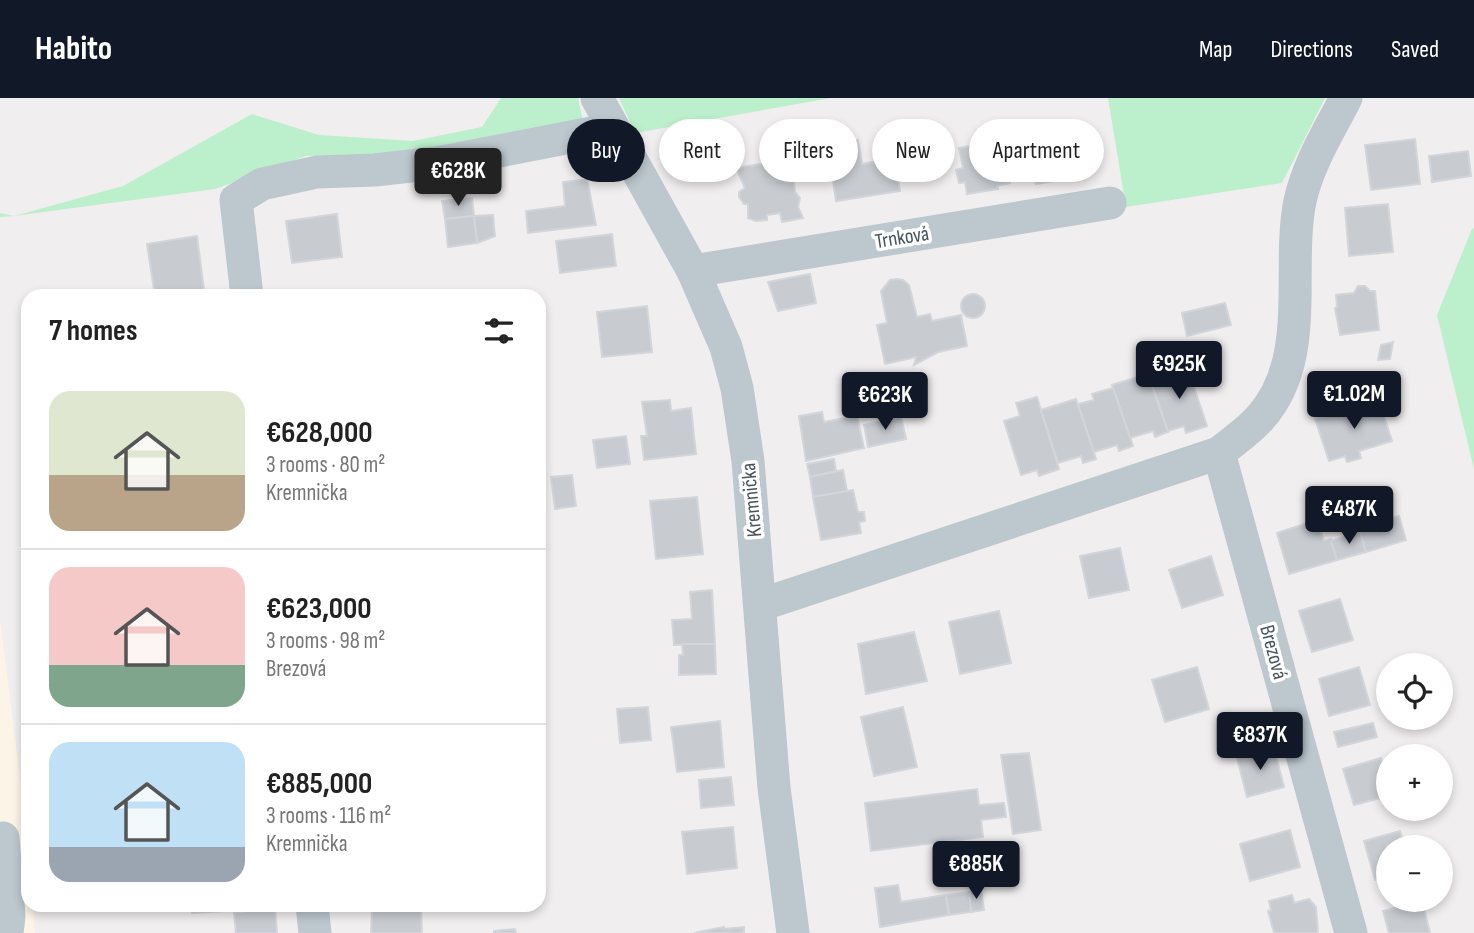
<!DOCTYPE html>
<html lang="en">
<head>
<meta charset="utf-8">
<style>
  body { margin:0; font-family:"Sofia Sans Condensed",sans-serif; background:#f2f2f2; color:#222; height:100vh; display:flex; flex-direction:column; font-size:26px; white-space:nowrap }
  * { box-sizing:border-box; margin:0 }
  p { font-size:23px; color:#767676 }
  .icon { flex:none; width:38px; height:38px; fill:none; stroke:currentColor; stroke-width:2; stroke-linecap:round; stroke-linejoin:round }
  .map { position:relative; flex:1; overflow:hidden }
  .side { position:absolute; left:21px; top:191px; width:525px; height:623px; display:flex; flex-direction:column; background:#fff; border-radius:21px; box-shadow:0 4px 10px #0003 }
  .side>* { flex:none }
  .top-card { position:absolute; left:567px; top:21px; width:665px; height:63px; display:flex; gap:14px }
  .buttons { position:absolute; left:1376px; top:555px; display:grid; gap:14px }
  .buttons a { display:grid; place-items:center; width:77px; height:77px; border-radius:50%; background:#fff; box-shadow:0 4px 10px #0003; font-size:35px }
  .price { position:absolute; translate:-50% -60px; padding:0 16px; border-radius:7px; background:#111827; color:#fff; font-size:23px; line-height:46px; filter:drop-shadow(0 2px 4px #0008) }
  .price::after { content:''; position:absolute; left:50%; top:42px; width:21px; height:16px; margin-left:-10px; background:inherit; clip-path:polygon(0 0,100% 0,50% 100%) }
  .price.selected { background:#222; color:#fff }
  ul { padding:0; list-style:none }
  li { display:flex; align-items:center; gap:21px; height:175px; padding:0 28px }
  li+li { border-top:2px solid #e0e0e0 }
  li span { display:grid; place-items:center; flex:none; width:196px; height:140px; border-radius:21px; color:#555 }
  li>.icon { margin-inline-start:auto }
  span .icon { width:84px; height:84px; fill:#fffc; stroke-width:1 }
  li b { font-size:30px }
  h2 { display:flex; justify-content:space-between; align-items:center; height:84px; padding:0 28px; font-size:30px }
  .tag { padding:0 24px; border-radius:32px; background:#fff; box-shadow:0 4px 10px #0003; font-size:24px; line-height:63px }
  .tag.selected { background:#111827; color:#fff }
  header { display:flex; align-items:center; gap:42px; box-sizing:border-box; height:98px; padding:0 35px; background:#111827; color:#fff }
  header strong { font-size:33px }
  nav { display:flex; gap:38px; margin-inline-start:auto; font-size:24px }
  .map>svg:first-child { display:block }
  .commercial { fill:#fcf4e7 }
  .green { fill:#bcefcb }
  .building { fill:#c8ccd1; stroke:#d2d5da; stroke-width:2 }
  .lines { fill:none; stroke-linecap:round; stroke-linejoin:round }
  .minor { stroke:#bcc7ce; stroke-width:33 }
  .labels { text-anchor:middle; stroke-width:7; stroke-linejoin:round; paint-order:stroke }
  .street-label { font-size:21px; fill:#46545c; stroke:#fff }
</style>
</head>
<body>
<header>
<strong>Habito</strong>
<nav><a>Map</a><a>Directions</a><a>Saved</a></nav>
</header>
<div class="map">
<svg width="1474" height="835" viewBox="0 0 1474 835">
  <rect width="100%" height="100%" fill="#f1eeef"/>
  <!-- commercial -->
  <path class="commercial" d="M0,522L28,741V807H33L35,835H0Z"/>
  <!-- green -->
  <g class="green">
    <path d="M501,0H578L583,23L412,57L306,58L215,91L14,118L0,119V115L14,118L123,88L252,16L319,37L413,43L482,29Z"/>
    <path d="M619,0H831L635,35Z"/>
    <path d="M1108,0H1325L1282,85L1126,109Z"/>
    <path d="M1474,130V371L1437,217L1472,131Z"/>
  </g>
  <!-- building -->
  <g class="building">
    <path d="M1053,23L1056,41L1087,35L1093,71L1061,76L1062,82L1036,86L1026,27Z"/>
    <path d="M1415,41L1420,86L1371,92L1365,47Z"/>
    <path d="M858,42L862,66L895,60L900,93L836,103L828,48Z"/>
    <path d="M990,44L991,55L1004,52L1010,85L997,88L998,91L967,96L965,84L959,85L956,72L963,70L959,50Z"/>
    <path d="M1468,53L1471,78L1432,84L1429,58Z"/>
    <path d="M773,64L774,71L786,69L793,73L795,94L800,100L798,109L803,120L782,124L780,115L767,117V122L756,123L748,120V106H744L739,99V94L745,90L736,70Z"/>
    <path d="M587,81L596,127L528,135L526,113L565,108L563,84Z"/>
    <path d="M472,100L474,118L445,121L442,103Z"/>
    <path d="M1388,106L1393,154L1349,158L1345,110Z"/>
    <path d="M337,116L342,159L292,165L286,123Z"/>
    <path d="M493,117L495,138L477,145L474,118Z"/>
    <path d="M474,118L477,145L448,149L445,121Z"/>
    <path d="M612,136L616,168L560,175L556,143Z"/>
    <path d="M197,138L204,192L155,198L147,146Z"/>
    <path d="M810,176L816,205L778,213L768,184Z"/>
    <path d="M897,181L903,182L909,187L917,219L930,216L932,223L961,217L967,248L938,254L914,267L916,259L885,266L877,227L887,225L881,193L890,182Z"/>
    <path d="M1358,188H1365L1370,193H1375L1379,232L1340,237L1335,210L1337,209L1336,197L1354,195Z"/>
    <circle cx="973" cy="208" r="12"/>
    <path d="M1225,205L1231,227L1187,238L1182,215Z"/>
    <path d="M647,208L652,254L602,259L597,214Z"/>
    <path d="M1393,244L1390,261L1378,262L1381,247Z"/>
    <path d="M1187,268L1207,328L1186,335L1184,328L1168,333L1150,281Z"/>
    <path d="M1148,276L1168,334L1155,339L1153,333L1130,340L1112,287Z"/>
    <path d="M1113,290L1133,348L1119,353L1117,347L1094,354L1078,306L1094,302L1092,296Z"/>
    <path d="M1037,299L1059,371L1039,378L1037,372L1021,377L1004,323L1020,318L1016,305Z"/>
    <path d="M1378,300L1392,343L1359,353L1361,360L1347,364L1345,358L1329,363L1315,321Z"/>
    <path d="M1076,301L1096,361L1083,365L1081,358L1058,365L1041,312Z"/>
    <path d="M670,302L671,313L691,310L696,356L644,362L641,338H647L642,304Z"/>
    <path d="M822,314L824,324L857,318L864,350L806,363L799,318Z"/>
    <path d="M901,319L906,341L868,349L864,327Z"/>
    <path d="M626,338L630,366L597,370L593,342Z"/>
    <path d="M834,361L836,373L810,379L807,366Z"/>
    <path d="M843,372L847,393L813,399L810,379Z"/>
    <path d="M572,377L576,408L555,411L551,379Z"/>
    <path d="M853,392L858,414H864L865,423L859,424L861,435L821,442L813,399Z"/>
    <path d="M697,399L703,456L656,461L650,403Z"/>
    <path d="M1399,418L1406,442L1366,454L1359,430Z"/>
    <path d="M1317,422L1324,443L1331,441L1337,462L1289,476L1277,435Z"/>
    <path d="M1360,434L1366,454L1337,462L1331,443Z"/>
    <path d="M1120,450L1129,492L1089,500L1080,458Z"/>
    <path d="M1211,458L1223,497L1182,510L1169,472Z"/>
    <path d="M712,492L715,546L674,547L672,522L692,521L690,494Z"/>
    <path d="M1340,501L1353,542L1312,554L1299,513Z"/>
    <path d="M999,513L1011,565L960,576L949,524Z"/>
    <path d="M914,534L927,583L866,596L858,546Z"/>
    <path d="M682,546H715L716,576L679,577V557H683Z"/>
    <path d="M1197,569L1209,611L1165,624L1152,582Z"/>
    <path d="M1359,569L1370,607L1329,618L1319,581Z"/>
    <path d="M648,609L651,642L620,645L617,611Z"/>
    <path d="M903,609L917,669L874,678L861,619Z"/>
    <path d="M720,623L724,669L677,674L671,629Z"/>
    <path d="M1373,625L1377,639L1338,649L1334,634Z"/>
    <path d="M1274,650L1284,689L1247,699L1237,660Z"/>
    <path d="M1029,655L1041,732L1013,736L1001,657Z"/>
    <path d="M1381,660L1388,686V698L1354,707L1343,671Z"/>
    <path d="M731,679L734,707L701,710L699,682Z"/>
    <path d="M977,691L979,707L1004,705L1006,719L981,722L983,739L871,753L865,705Z"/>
    <path d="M733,729L737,770L687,776L682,734Z"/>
    <path d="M1290,732L1300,769L1250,783L1240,746Z"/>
    <path d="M1400,733L1405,749H1388V778L1375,782L1364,743Z"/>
    <path d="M898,787L901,804L946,797L949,817L880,829L875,790Z"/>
    <path d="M981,791L984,812L971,814L969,794Z"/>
    <path d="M969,794L971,814L949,817L946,797Z"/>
    <path d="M1292,797L1294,805L1309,801L1316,809L1318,835H1274L1268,813L1271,812L1269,803Z"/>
    <path d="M1422,803L1430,835H1389L1383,813Z"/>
    <path d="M192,807H226V813L192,815Z"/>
    <path d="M275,809L277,835H236L234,815Z"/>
    <path d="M421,810L422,835H371L372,813Z"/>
    <path d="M724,829V831L744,829V835H694Z"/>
    <path d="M515,831L516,835H494V833Z"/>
  </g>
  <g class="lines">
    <!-- minor -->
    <g class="minor">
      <path d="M597,0L693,173L726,249L737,290L748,363L774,690L793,835"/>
      <path d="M693,173L1110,105"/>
      <path d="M247,198L236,102L262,86L317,74L375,72L437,65L612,31"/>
      <path d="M1219,355L1351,835"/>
      <path d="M760,507L1219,355C1232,344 1249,333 1260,320C1313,261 1286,173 1300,103C1308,66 1329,33 1346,0"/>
      <path d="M0,741L3,740L9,818L7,835"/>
      <path d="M312,807L315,835"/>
    </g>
  </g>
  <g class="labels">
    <!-- street labels -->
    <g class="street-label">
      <text transform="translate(902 139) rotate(-9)" y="7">Trnková</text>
      <text transform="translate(751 402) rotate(-95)" y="7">Kremnička</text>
      <text transform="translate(1274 554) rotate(75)" y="7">Brezová</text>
    </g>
  </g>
</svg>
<div class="buttons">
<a><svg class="icon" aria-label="locate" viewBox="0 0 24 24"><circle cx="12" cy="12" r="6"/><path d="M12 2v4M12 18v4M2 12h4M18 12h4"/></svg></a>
<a>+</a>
<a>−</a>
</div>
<b class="price selected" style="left:458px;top:110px">€628K</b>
<b class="price" style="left:1179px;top:303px">€925K</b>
<b class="price" style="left:1354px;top:333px">€1.02M</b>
<b class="price" style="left:885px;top:334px">€623K</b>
<b class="price" style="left:1349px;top:448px">€487K</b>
<b class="price" style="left:1260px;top:674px">€837K</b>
<b class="price" style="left:976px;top:803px">€885K</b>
<div class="top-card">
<a class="tag selected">Buy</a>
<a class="tag">Rent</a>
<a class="tag">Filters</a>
<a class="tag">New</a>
<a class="tag">Apartment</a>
</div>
<section class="side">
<h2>7 homes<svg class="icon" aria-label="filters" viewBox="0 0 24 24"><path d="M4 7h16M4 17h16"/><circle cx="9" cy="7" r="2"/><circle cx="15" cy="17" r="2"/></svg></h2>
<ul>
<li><span style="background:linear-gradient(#dfe7d0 60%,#b9a48a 0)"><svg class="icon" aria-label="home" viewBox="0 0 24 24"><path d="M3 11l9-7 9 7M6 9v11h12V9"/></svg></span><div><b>€628,000</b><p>3 rooms · 80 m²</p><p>Kremnička</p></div></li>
<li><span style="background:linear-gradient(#f6c9c9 70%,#7fa58c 0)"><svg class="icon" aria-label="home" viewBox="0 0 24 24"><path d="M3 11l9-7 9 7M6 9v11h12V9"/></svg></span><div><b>€623,000</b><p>3 rooms · 98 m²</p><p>Brezová</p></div></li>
<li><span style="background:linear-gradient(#bfe0f5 75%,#9aa5b1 0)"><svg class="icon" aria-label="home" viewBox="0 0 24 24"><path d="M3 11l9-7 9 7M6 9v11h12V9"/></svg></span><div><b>€885,000</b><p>3 rooms · 116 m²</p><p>Kremnička</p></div></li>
</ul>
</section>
</div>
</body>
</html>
